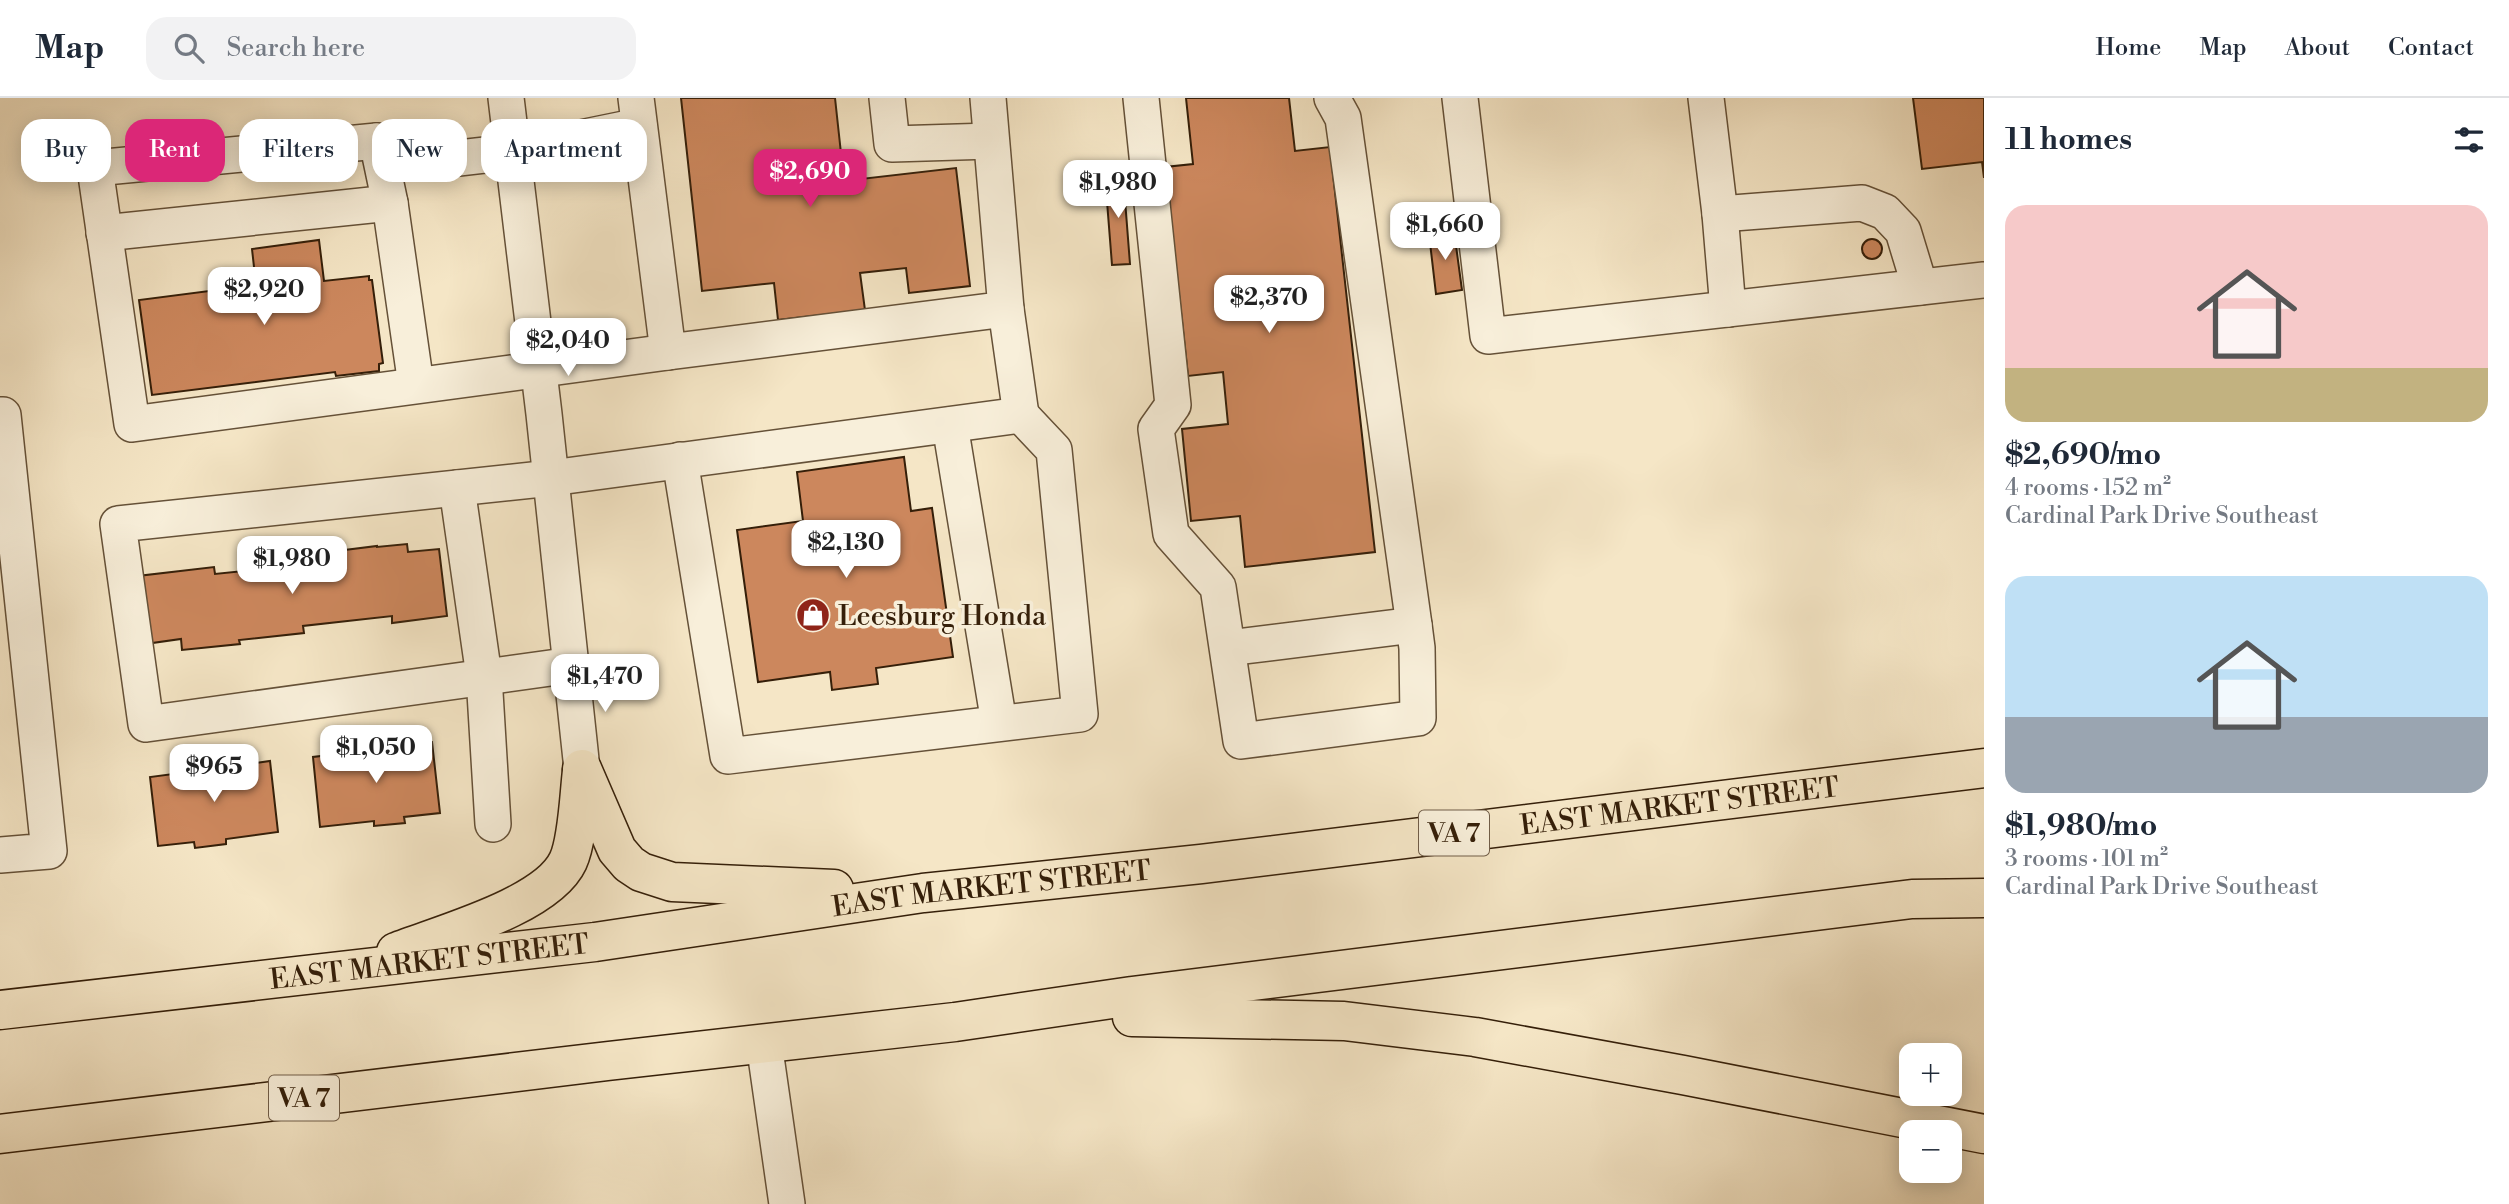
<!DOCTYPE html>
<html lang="en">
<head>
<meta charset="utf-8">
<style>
  body { margin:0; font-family:"Libre Bodoni",serif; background:#f2f2f3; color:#1f2937; height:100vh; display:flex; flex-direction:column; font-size:26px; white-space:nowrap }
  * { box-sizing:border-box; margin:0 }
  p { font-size:23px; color:#747a83 }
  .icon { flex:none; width:38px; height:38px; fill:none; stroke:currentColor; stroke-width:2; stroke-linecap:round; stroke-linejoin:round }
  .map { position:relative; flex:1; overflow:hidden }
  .sheet { display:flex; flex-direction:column; background:#fff; width:525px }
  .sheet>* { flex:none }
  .hud { position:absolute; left:21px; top:21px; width:665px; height:63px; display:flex; gap:14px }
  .buttons { position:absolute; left:1899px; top:945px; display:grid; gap:14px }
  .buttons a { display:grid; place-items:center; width:63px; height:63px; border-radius:14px; background:#fff; box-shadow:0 4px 18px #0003; font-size:35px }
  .price { position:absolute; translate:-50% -60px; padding:0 16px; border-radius:14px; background:#fff; color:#222; font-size:23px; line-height:46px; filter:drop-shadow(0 2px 4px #0008) }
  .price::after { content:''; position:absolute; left:50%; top:42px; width:21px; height:16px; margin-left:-10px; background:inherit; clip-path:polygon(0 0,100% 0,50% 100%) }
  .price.on { background:#db2777; color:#fff }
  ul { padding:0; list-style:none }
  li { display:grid; align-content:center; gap:14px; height:371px; padding:0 21px }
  li span { display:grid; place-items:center; height:217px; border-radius:21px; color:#555 }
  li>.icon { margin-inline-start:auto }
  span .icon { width:126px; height:126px; fill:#fffc; stroke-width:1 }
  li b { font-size:30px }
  h2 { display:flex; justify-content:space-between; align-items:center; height:84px; padding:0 21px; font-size:30px }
  .tag { padding:0 24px; border-radius:21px; background:#fff; box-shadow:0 4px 18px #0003; font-size:24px; line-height:63px }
  .tag.on { background:#db2777; color:#fff }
  header { display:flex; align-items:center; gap:42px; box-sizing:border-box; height:98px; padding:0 35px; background:#fff; border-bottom:2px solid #e0e1e3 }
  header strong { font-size:33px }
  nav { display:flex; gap:38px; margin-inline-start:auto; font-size:24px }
  .search { width:490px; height:63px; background:#f2f2f3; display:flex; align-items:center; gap:18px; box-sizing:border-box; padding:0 24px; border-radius:21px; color:#747a83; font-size:26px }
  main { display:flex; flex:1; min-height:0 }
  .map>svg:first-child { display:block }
  .building { fill:#cc875d; stroke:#351f09; stroke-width:2 }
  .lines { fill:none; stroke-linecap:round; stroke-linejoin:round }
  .minor-casing { stroke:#655138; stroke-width:38 }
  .highway-casing { stroke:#351f09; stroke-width:41 }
  .minor { stroke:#f8efda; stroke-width:35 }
  .highway { stroke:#f5e6c6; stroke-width:38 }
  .labels { text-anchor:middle; stroke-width:7; stroke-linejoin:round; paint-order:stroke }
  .shield { fill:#f8efda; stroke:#705d48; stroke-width:2 }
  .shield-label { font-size:26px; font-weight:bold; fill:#351f09 }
  .poi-label { font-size:28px; fill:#351f09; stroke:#f8efda; text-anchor:start }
  .street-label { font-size:28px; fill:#351f09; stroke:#f8efda }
</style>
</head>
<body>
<header>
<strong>Map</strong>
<div class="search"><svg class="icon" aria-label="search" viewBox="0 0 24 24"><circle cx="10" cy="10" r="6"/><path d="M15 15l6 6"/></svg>Search here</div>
<nav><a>Home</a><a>Map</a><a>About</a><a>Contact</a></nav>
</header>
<main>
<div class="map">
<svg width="1984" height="1106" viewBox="0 0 1984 1106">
  <rect width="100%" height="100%" fill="#f5e6c6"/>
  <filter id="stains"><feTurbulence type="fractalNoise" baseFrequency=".00286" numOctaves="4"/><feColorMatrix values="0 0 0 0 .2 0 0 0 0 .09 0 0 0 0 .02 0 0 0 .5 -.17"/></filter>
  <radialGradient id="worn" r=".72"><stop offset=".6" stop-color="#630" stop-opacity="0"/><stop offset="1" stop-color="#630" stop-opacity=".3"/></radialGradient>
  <!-- building -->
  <g class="building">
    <path d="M681,0H835L844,83L956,70L970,188L909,195L906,170L860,175L865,212L778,222L774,185L702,193Z"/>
    <path d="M1186,0H1289L1295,53L1330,49L1375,454L1245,469L1240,418L1191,423L1182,331L1228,326L1223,274L1188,278L1165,69L1193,66Z"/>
    <path d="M1913,0H1984V80L1982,64L1922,71Z"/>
    <path d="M1123,76L1130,166L1112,167L1105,78Z"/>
    <path d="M1454,133L1462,192L1436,196L1429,136Z"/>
    <circle cx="1872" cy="151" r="10"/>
    <path d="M319,142L324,183L369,178V182H372L383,265L379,266V273L336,278L335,274L152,297L139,202L256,187L252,151Z"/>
    <path d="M904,359L911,413L932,410L953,559L876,570L878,586L832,592L830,574L758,584L737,432L803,423L797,374Z"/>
    <path d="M407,446L408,454L439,451L447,518L392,525V518L303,528L304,535L239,542L240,546L182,552L181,541L145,546L138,478L214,469L215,476L273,470L272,461L377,448V449Z"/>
    <path d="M432,644L440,715L404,719L405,725L374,728V723L320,729L313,659L347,655L346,649L378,645L379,650Z"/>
    <path d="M234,662V668L270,663L278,734L226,741V746L195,750L194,744L158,748L150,679L204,672L203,666Z"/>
  </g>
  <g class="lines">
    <!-- minor casing -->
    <g class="minor-casing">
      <g id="minor">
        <path d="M506,0L544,316L582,671"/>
        <path d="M636,0L668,254L1006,211L988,0"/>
        <path d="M887,0L892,46L991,43"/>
        <path d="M1141,0L1173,307L1156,331L1171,436L1218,489L1241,643L1418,620L1417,550L1414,527L1343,20L1332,0"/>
        <path d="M1460,0L1488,238L1984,182"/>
        <path d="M1706,0L1720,116L1728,211"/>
        <path d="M639,28L512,54L424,64L402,57L377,43L95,70L132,326L668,254"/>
        <path d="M377,43L390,105L416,287"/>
        <path d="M1720,116L1862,105L1885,114L1903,133L1920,189"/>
        <path d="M104,135L390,105"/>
        <path d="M0,317H3L49,753L0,757"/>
        <path d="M950,327L999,625"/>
        <path d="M680,362L728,658L1080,616L1054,352L1021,317"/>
        <path d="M457,390L484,578L493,726"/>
        <path d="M1228,550L1414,527"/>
        <path d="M572,567L146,626L118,426L551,380L1021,317L1006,211"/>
        <path d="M764,945L787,1106"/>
      </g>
    </g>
    <!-- highway casing -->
    <g class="highway-casing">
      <g id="highway">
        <path d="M582,671L617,752L629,766L641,774L672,784L834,791"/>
        <path d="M396,854C442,836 547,808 568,763C578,741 579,697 582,673"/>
        <path id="s1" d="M0,912L595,844L923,795L1201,766L1984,670"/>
        <path d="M1132,919L1344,923L1475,939L1683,977L1984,1036"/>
        <path d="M0,1036L608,963L955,924L1132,898L1912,801L1984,800"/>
      </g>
    </g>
    <!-- minor -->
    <use href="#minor" class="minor"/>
    <!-- highway -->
    <use href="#highway" class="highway"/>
  </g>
  <!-- icons -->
  <defs>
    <g id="shop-disc" transform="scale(1.75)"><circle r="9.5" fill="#8f2418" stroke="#f8efda"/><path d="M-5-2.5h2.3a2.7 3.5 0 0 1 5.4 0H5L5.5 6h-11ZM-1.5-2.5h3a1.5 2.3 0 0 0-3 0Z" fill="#fff"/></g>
  </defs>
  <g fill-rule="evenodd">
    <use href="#shop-disc" x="813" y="517"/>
  </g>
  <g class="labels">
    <!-- shield labels -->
    <g class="shield">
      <rect x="1419" y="712.5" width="70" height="45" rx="5"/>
      <rect x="269" y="977.5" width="70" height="45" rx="5"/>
    </g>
    <g class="shield-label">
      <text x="1454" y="744">VA 7</text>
      <text x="304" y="1009">VA 7</text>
    </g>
    <!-- poi labels -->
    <g class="poi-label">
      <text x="838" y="527">Leesburg Honda</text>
    </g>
    <!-- street labels -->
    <g class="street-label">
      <text dy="10" stroke="none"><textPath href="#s1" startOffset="1692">EAST MARKET STREET</textPath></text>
      <text dy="10" stroke="none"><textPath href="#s1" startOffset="999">EAST MARKET STREET</textPath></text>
      <text dy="10" stroke="none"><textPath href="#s1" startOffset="432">EAST MARKET STREET</textPath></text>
    </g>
  </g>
  <rect width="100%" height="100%" filter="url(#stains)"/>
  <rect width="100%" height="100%" fill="url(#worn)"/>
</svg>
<div class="buttons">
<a>+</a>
<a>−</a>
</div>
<b class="price on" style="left:810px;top:111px">$2,690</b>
<b class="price" style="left:1118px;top:122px">$1,980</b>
<b class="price" style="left:1445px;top:164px">$1,660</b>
<b class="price" style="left:264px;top:229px">$2,920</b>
<b class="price" style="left:1269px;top:237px">$2,370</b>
<b class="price" style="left:568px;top:280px">$2,040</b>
<b class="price" style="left:846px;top:482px">$2,130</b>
<b class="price" style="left:292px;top:498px">$1,980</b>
<b class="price" style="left:605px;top:616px">$1,470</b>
<b class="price" style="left:376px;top:687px">$1,050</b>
<b class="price" style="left:214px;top:706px">$965</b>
<div class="hud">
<a class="tag">Buy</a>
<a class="tag on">Rent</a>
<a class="tag">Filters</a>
<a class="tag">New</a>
<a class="tag">Apartment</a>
</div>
</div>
<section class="sheet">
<h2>11 homes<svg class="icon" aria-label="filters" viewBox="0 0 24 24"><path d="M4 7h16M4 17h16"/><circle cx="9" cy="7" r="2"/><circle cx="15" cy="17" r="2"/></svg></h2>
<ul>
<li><span style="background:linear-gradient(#f6c9c9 75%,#c2b280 0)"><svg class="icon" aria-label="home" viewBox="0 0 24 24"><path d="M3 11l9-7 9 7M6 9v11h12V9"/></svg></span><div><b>$2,690/mo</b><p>4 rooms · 152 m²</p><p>Cardinal Park Drive Southeast</p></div></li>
<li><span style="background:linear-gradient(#bfe0f5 65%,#9aa5b1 0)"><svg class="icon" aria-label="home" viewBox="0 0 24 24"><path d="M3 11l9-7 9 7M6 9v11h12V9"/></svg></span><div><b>$1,980/mo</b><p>3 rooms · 101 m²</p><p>Cardinal Park Drive Southeast</p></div></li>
</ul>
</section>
</main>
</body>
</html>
